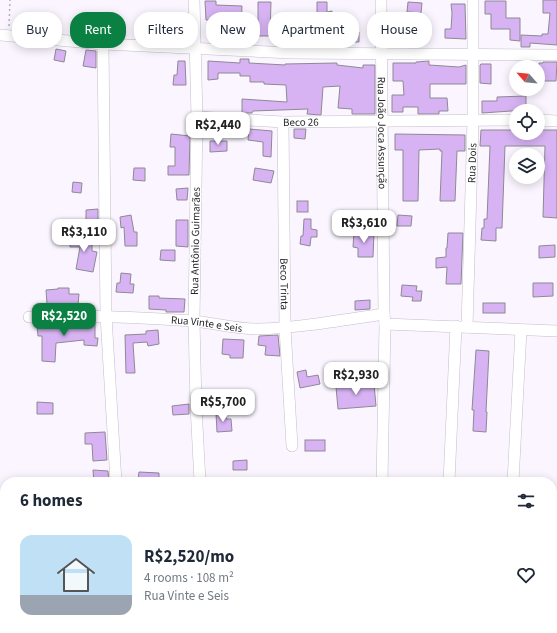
<!DOCTYPE html>
<html lang="en">
<head>
<meta charset="utf-8">
<style>
  body { margin:0; font-family:"Source Sans 3",sans-serif; background:#f2f2f3; color:#1f2937; height:100vh; display:flex; flex-direction:column; font-size:15px; white-space:nowrap }
  * { box-sizing:border-box; margin:0 }
  p { font-size:13px; color:#747a83 }
  .icon { flex:none; width:22px; height:22px; fill:none; stroke:currentColor; stroke-width:2; stroke-linecap:round; stroke-linejoin:round }
  .map { position:relative; flex:1; overflow:hidden }
  .panel { position:absolute; left:0px; top:477px; width:557px; height:156px; display:flex; flex-direction:column; background:#fff; border-radius:16px 16px 0 0; box-shadow:0 2px 10px #0003 }
  .panel>* { flex:none }
  .banner { position:absolute; left:12px; top:12px; width:533px; height:36px; display:flex; gap:8px }
  .needle { width:26px; rotate:297deg }
  .buttons { position:absolute; left:509px; top:60px; display:grid; gap:8px }
  .buttons a { display:grid; place-items:center; width:36px; height:36px; border-radius:50%; background:#fff; box-shadow:0 2px 10px #0003; font-size:20px }
  .price { position:absolute; translate:-50% -34px; padding:0 9px; border-radius:8px; background:#fff; color:#222; font-size:13px; line-height:26px; filter:drop-shadow(0 1px 2px #0008) }
  .price::after { content:''; position:absolute; left:50%; top:24px; width:12px; height:9px; margin-left:-6px; background:inherit; clip-path:polygon(0 0,100% 0,50% 100%) }
  .price.current { background:#0b8043; color:#fff }
  ul { padding:0; list-style:none }
  li { display:flex; align-items:center; gap:12px; height:100px; padding:0 20px }
  li span { display:grid; place-items:center; flex:none; width:112px; height:80px; border-radius:12px; color:#555 }
  li>.icon { margin-inline-start:auto }
  span .icon { width:48px; height:48px; fill:#fffc; stroke-width:1 }
  li b { font-size:17px }
  h2 { display:flex; justify-content:space-between; align-items:center; height:48px; padding:0 20px; font-size:17px }
  .pill { padding:0 14px; border-radius:16px; background:#fff; box-shadow:0 2px 10px #0003; font-size:14px; line-height:36px }
  .pill.current { background:#0b8043; color:#fff }
  .map>svg:first-child { display:block }
  .building { fill:#d7b3f3; stroke:#8e8993 }
  .lines { fill:none; stroke-linecap:round; stroke-linejoin:round }
  .minor-casing { stroke:#c4bec8; stroke-width:12 }
  .path { stroke:#b5b1b8; stroke-width:1.5; stroke-dasharray:2 3; stroke-linecap:butt }
  .minor { stroke:#fff; stroke-width:11 }
  .labels { text-anchor:middle; stroke-width:3; stroke-linejoin:round; paint-order:stroke }
  .street-label { font-size:11px; fill:#28262a; stroke:#fff }
</style>
</head>
<body>
<div class="map">
<svg width="557" height="633" viewBox="0 0 557 633">
  <rect width="100%" height="100%" fill="#faf5fe"/>
  <!-- building -->
  <g class="building">
    <path d="M543,0H557V45L530,43V47H521V35L542,36V34H548L550,13H543Z"/>
    <path d="M205,1H216V5L242,6L241,29H244L243,40L232,39L233,37H217L218,19L206,20Z"/>
    <path d="M485,1H506V18H520V41L510,40V29H491V14H485Z"/>
    <path d="M258,2H271L270,36H258Z"/>
    <path d="M317,2H327V12L332,11V20H317Z"/>
    <path d="M408,2L422,3L421,13L407,12Z"/>
    <path d="M451,4H465L466,39L445,38V29H451L452,13Z"/>
    <rect x="305" y="21" width="10" height="19"/>
    <path d="M342,26H351L350,31L359,32V42H351V39H341Z"/>
    <path d="M56,49L66,51L64,62L54,60Z"/>
    <path d="M86,50L96,51V68L83,66Z"/>
    <path d="M240,59H249V63L285,65V64L337,63V65L363,68V65H375V114H352V109L338,108L340,86L323,87L321,115L307,114L308,109L253,111L252,113H242V99L287,102L286,85L264,84V82H250V76H240V73H218V79L208,80V61L240,63Z"/>
    <path d="M178,61H185L186,85H173L174,75H177Z"/>
    <path d="M429,61V65L459,67L466,65V84H430V98H447L448,111H439V114H418V107H403V112H392V95H404L403,81H393V63H416V62Z"/>
    <path d="M543,62H557L556,81H539V63H543Z"/>
    <path d="M481,64H491V84L480,83V65Z"/>
    <path d="M526,96V110L482,113V101H497V97Z"/>
    <path d="M249,129L272,131L271,157L263,156V142L248,140Z"/>
    <path d="M294,129H306L305,139L294,138Z"/>
    <path d="M481,130H515V133H538V130H557V218L543,217L545,146H505L502,228H496V241L481,240L482,228H484V219H487L490,146H480Z"/>
    <path d="M171,134L190,136L189,175H168V166H175V147H170Z"/>
    <path d="M395,134L465,135V151H457L455,201H440L442,151H440V149L419,150L418,201H403V150H395Z"/>
    <path d="M210,141H227V151L210,152Z"/>
    <path d="M134,168H145V181L133,180Z"/>
    <path d="M255,168L274,171L271,183L253,180Z"/>
    <path d="M73,182L82,183L81,193L72,192Z"/>
    <path d="M188,188L187,200H177L176,189Z"/>
    <rect x="297" y="201" width="11" height="11"/>
    <path d="M98,209V229H91V221H86V210Z"/>
    <path d="M131,215L134,232H137V246H125L124,227L121,228L120,217Z"/>
    <path d="M398,215L412,216L411,226H397Z"/>
    <path d="M304,219H311V229L317,230V237H311L310,246L300,244L301,236H303Z"/>
    <path d="M176,220H188V247L176,246Z"/>
    <path d="M354,232H374L373,257H358V248L353,247Z"/>
    <path d="M448,233H463L461,284H446L447,267L436,268V258L446,257V248H447Z"/>
    <path d="M92,236V251L97,252L93,272L76,269L80,247H70V237Z"/>
    <path d="M555,245V257L539,258V246Z"/>
    <path d="M161,250H175V261L160,260Z"/>
    <path d="M121,273L131,274L130,284H134L133,293L116,292L117,283H120Z"/>
    <path d="M533,283H553V296L533,297Z"/>
    <path d="M402,285L417,286L416,291H422L421,301H412L413,297L401,296Z"/>
    <path d="M58,288H69V294H79L78,305L47,304L46,290L58,289Z"/>
    <path d="M149,296H159V298L185,299L184,312H166V310L149,309Z"/>
    <path d="M370,300V309L355,310V301Z"/>
    <rect x="483" y="303" width="22" height="10"/>
    <path d="M95,323V338H98L97,346L84,345V340L56,343L55,362L42,361V336H38L37,324Z"/>
    <path d="M158,330L159,344L148,346L147,342L133,343L135,373H126L125,335L146,334V331Z"/>
    <path d="M278,335L280,356L265,355L266,346L258,345L259,336Z"/>
    <path d="M223,339L244,340L243,358H230V355L222,354Z"/>
    <path d="M476,350L489,351L486,412H487L486,432L473,431L474,410H472Z"/>
    <path d="M306,370L307,377L318,375L320,384L300,388L297,372Z"/>
    <path d="M374,384L376,406L338,409L336,387Z"/>
    <path d="M37,402L53,403V414H37Z"/>
    <path d="M189,404V414L173,415L172,406Z"/>
    <path d="M226,412V419H231L232,431L217,432L216,413Z"/>
    <path d="M105,432L107,460L93,461L92,444H85V433Z"/>
    <rect x="305" y="440" width="20" height="11"/>
    <path d="M247,460V470H233V461Z"/>
    <path d="M93,470L108,471L109,482H94Z"/>
    <path d="M139,472L159,473V481L138,480Z"/>
  </g>
  <g class="lines">
    <!-- minor casing -->
    <g class="minor-casing">
      <g id="minor">
        <path d="M194,0L197,117L194,321L196,406L200,482"/>
        <path id="s1" d="M381,0L384,314L385,324L382,482"/>
        <path d="M0,35L103,44L291,53L557,55"/>
        <path d="M103,44L106,316L116,482"/>
        <path id="s2" d="M197,117L283,122L516,120"/>
        <path d="M538,120L557,121"/>
        <path id="s3" d="M283,122L285,328L292,446"/>
        <path id="s4" d="M29,317C84,315 139,317 193,321C214,323 236,329 257,329C299,328 342,320 384,314"/>
        <path d="M385,324L557,331"/>
        <path id="s5" d="M467,327L473,120V0"/>
        <path d="M449,482L456,326"/>
        <path d="M513,482L521,330"/>
        <path d="M552,624H557"/>
        <path d="M235,628L236,633"/>
        <path d="M507,628V633"/>
        <path d="M404,633L405,628"/>
      </g>
    </g>
    <!-- path -->
    <path class="path" d="M9,26L10,0"/>
    <!-- minor -->
    <use href="#minor" class="minor"/>
  </g>
  <g class="labels">
    <!-- street labels -->
    <g class="street-label">
      <text dy="4" stroke="none"><textPath href="#s2" startOffset="104">Beco 26</textPath></text>
      <text dy="4" stroke="none"><textPath href="#s1" startOffset="133">Rua João Joca Assunção</textPath></text>
      <text dy="4" stroke="none"><textPath href="#s5" startOffset="164">Rua Dois</textPath></text>
      <text transform="translate(195 241) rotate(-89)" y="4">Rua Antônio Guimarães</text>
      <text dy="4" stroke="none"><textPath href="#s3" startOffset="162">Beco Trinta</textPath></text>
      <text dy="4" stroke="none"><textPath href="#s4" startOffset="178">Rua Vinte e Seis</textPath></text>
    </g>
  </g>
</svg>
<div class="buttons">
<a><svg class="needle" viewBox="-14 -14 28 28"><path d="M0-13l5 13h-10z" fill="#e53935"/><path d="M0 13l5-13h-10z" fill="#747a83"/></svg></a>
<a><svg class="icon" aria-label="locate" viewBox="0 0 24 24"><circle cx="12" cy="12" r="6"/><path d="M12 2v4M12 18v4M2 12h4M18 12h4"/></svg></a>
<a><svg class="icon" aria-label="layers" viewBox="0 0 24 24"><path d="M12 4l9 5-9 5-9-5zM3 14l9 5 9-5"/></svg></a>
</div>
<b class="price" style="left:218px;top:146px">R$2,440</b>
<b class="price" style="left:364px;top:244px">R$3,610</b>
<b class="price" style="left:84px;top:253px">R$3,110</b>
<b class="price current" style="left:64px;top:337px">R$2,520</b>
<b class="price" style="left:356px;top:396px">R$2,930</b>
<b class="price" style="left:223px;top:423px">R$5,700</b>
<div class="banner">
<a class="pill">Buy</a>
<a class="pill current">Rent</a>
<a class="pill">Filters</a>
<a class="pill">New</a>
<a class="pill">Apartment</a>
<a class="pill">House</a>
</div>
<section class="panel">
<h2>6 homes<svg class="icon" aria-label="filters" viewBox="0 0 24 24"><path d="M4 7h16M4 17h16"/><circle cx="9" cy="7" r="2"/><circle cx="15" cy="17" r="2"/></svg></h2>
<ul>
<li><span style="background:linear-gradient(#bfe0f5 75%,#9aa5b1 0)"><svg class="icon" aria-label="home" viewBox="0 0 24 24"><path d="M3 11l9-7 9 7M6 9v11h12V9"/></svg></span><div><b>R$2,520/mo</b><p>4 rooms · 108 m²</p><p>Rua Vinte e Seis</p></div><svg class="icon" aria-label="heart" viewBox="0 0 24 24"><path d="M12 20l-8-8c-3-5 5-10 8-4 3-6 11-1 8 4z"/></svg></li>
</ul>
</section>
</div>
</body>
</html>
